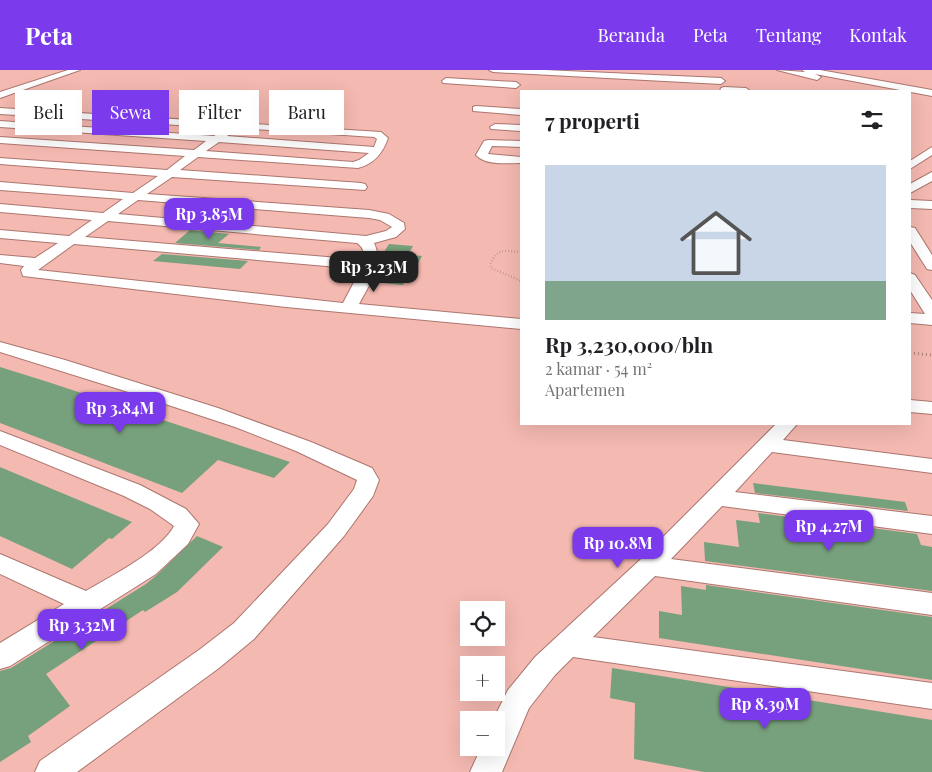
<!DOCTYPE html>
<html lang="id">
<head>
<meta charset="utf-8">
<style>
  body { margin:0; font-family:"Playfair Display",serif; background:#f2f2f2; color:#202124; height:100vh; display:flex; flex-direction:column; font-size:19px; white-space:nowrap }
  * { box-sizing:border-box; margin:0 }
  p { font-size:16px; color:#757577 }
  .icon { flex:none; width:28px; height:28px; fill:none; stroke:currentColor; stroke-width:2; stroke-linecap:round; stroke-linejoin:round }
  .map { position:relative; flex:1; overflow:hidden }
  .details { position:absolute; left:520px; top:20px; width:391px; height:335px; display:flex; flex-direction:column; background:#fff; border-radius:0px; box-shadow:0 5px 20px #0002 }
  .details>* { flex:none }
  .hud { position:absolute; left:15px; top:20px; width:430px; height:45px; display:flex; gap:10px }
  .tools { position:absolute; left:460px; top:531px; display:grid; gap:10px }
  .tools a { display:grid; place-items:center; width:45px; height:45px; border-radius:0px; background:#fff; box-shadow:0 5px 20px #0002; font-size:25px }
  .price { position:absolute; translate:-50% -42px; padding:0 11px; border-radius:10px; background:#7c3aed; color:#fff; font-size:16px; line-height:32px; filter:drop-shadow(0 1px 2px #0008) }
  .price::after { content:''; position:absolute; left:50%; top:30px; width:15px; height:11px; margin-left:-8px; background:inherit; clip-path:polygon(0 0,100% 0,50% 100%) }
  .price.active { background:#222; color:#fff }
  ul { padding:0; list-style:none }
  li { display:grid; align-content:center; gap:10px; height:265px; padding:0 25px }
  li+li { border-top:1px solid #e0e0e0 }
  li span { display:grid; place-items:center; height:155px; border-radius:0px; color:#555 }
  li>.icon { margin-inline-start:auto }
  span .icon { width:90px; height:90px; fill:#fffc; stroke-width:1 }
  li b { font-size:21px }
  h2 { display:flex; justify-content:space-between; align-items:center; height:60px; padding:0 25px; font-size:21px }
  .pill { padding:0 18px; border-radius:0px; background:#fff; box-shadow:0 5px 20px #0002; font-size:18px; line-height:45px }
  .pill.active { background:#7c3aed; color:#fff }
  header { display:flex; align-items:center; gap:30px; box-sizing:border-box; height:70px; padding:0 25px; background:#7c3aed; color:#fff }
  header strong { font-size:24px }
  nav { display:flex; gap:28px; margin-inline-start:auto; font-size:18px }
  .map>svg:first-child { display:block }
  .building { fill:#77a07c }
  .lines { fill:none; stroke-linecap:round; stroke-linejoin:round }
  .minor-casing { stroke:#ac766f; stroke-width:2 }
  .path-far1 { stroke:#ad7f79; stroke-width:2.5; stroke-dasharray:0.5 2.5; stroke-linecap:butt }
  .path { stroke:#ad7f79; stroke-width:3; stroke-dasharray:1 3; stroke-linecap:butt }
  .minor { fill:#fff; fill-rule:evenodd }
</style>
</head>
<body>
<header>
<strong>Peta</strong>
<nav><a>Beranda</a><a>Peta</a><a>Tentang</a><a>Kontak</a></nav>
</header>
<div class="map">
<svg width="932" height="702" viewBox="0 0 932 702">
  <rect width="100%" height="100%" fill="#f4b9b1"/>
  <!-- building -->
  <g class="building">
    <path d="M190,160L229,164L218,173L261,177L259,180L175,173Z"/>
    <path d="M389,174L413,176L408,185L422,186L412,204H409L403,215L373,212L379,190Z"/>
    <path d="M162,184L248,191L240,199L153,191Z"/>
    <path d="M0,297L48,312L290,392L274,408L218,390L182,423L0,353Z"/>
    <path d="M0,397L57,421L132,452L112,469L109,468L72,499L0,466Z"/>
    <path d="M753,413L905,432L908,441L755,423Z"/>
    <path d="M758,443L917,464L921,475L932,477V521L705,491L704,472L739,477L736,450L760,453Z"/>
    <path d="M197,466L223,477L177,522L145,542L143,540L46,604L70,636L28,666L31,672L0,692V601L11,598L146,514L157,505Z"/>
    <path d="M706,515L932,547V610L659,568V541L682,545L681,516L706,520Z"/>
    <path d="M612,598L932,650V702H704L634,689L635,633L610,628Z"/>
  </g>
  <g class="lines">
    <!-- minor casing -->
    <g class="minor-casing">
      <g id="minor">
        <path d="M68,0H80L0,28V22Z"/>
        <path d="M489,0H544L721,8L725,11L721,14L493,2Z"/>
        <path d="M777,0L805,2L802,0H820L932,20V26L815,4L821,7L817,10Z"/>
        <path d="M446,8L516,12L520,15L516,18L443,13L442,11Z"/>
        <path d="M724,17L746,18L750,21H720L721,18Z"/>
        <path d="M476,36L521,39V45L473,41V37Z"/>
        <path d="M0,38L381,62L388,68C383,83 374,94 358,98L198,87L180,100L361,113L365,114L367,117L365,120L172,107L147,124L369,140L389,144L404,153L405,159L396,167L374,173C384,193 369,216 359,234L521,249V259L286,237L23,206L21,200L24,196L0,193V185L35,188L58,173L0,168V160L69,166L92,150L0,142V134L103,143L123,129L0,120V112L133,123L158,106L0,94V88L167,100L185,86L0,73V67L194,80L206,71L0,57V51L214,66L226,58L0,44ZM238,58L374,67L377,69L374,77L227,66ZM219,72L369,83L359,90L353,92L206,81ZM138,130L369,148L380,150L392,157L386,161L366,166L118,144ZM108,151L357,173C364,178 364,182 363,190L85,167ZM74,174L361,199L343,233L38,200Z"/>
        <path d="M495,54L521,55V61L491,59L490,57Z"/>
        <path d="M488,70L521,71V77L492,76L488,84L521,87V93C508,93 486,96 476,85L484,71Z"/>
        <path d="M932,77V85L910,99V91Z"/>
        <path d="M932,102V111L910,123V114Z"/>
        <path d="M910,130L932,131V139L910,138Z"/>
        <path d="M910,157L915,158L932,185V200L927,199L910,172Z"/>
        <path d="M910,203L915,205L932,230V255L910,253V243L925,244L910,220Z"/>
        <path d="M0,272L65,290L218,338L311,372L372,398L379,410L373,426L344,466L254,569L219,598L77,702H35L40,691L199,580L234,553L328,454L354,419L357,410L296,381L235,357L141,326L0,282Z"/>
        <path d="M910,330L932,332V344L910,342Z"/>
        <path d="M776,354H797L783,370L932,389V403L772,382L735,422L932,446V464L722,436L671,489L932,523V545L655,506L593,567L932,613V639L573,587L555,605L529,638L502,702H470L481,678H496V650H493L508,620L535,587L641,489Z"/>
        <path d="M0,361L140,415L186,439L199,454L188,474L156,504L10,596L0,599V573L64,534L0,504V484L86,521C111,506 161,481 174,456L150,439L124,426L0,375Z"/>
      </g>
    </g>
    <!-- path-far1 -->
    <path class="path-far1" d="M521,182C503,181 498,177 490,195L491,198L521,211"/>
    <!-- path -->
    <path class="path" d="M910,283L932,285"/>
    <!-- minor -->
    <use href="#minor" class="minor"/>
  </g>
</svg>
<div class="tools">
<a><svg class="icon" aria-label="locate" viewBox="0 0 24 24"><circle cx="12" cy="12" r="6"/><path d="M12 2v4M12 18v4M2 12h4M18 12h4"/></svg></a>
<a>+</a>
<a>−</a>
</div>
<b class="price" style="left:209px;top:170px">Rp 3.85M</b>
<b class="price active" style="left:374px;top:223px">Rp 3.23M</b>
<b class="price" style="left:120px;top:364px">Rp 3.84M</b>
<b class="price" style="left:829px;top:482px">Rp 4.27M</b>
<b class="price" style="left:618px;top:499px">Rp 10.8M</b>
<b class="price" style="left:82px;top:581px">Rp 3.32M</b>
<b class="price" style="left:765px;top:660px">Rp 8.39M</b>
<div class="hud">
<a class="pill">Beli</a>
<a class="pill active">Sewa</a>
<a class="pill">Filter</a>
<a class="pill">Baru</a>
</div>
<section class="details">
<h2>7 properti<svg class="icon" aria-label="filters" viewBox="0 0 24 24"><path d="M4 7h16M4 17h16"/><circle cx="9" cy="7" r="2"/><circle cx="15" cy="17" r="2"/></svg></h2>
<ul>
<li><span style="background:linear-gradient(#c9d6e8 75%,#7fa58c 0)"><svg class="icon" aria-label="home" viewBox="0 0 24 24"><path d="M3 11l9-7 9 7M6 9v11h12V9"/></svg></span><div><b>Rp 3,230,000/bln</b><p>2 kamar · 54 m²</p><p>Apartemen</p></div></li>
</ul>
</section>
</div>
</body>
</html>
